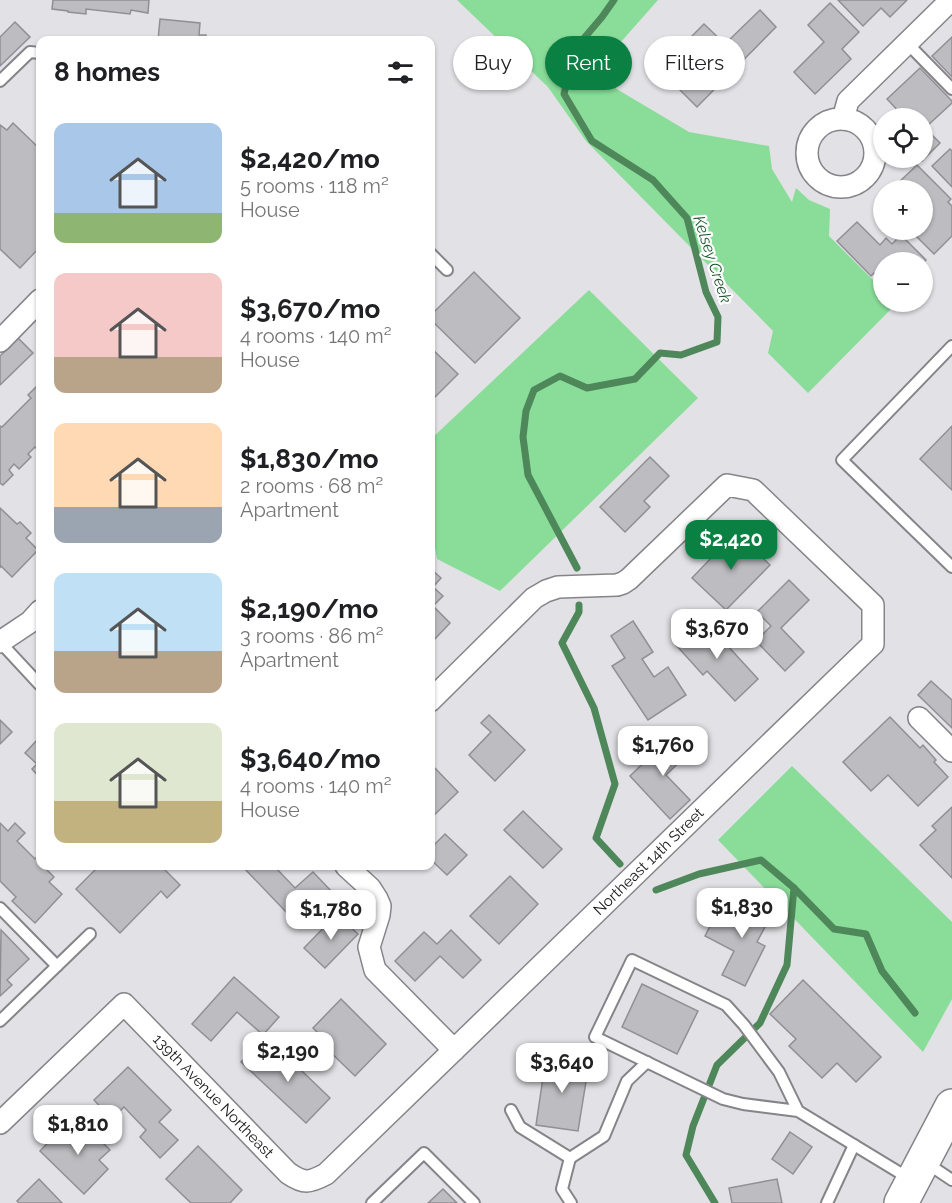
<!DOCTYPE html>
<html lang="en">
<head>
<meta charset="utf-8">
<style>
  body { margin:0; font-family:Raleway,sans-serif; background:#f2f2f2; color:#202124; height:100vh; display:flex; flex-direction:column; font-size:22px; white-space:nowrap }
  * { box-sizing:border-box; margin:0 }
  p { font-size:20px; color:#757577 }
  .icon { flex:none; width:33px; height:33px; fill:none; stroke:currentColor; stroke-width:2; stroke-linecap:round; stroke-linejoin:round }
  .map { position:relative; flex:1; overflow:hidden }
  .drawer { position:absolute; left:36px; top:36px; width:399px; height:834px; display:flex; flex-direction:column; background:#fff; border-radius:12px; box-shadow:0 2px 4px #0004 }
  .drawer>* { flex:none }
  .guide { position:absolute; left:453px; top:36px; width:408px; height:54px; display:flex; gap:12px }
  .controls { position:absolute; left:873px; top:108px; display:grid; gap:12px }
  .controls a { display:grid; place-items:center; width:60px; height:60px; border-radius:50%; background:#fff; box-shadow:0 2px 4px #0004; font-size:30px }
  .price { position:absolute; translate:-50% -51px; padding:0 14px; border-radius:12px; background:#fff; color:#222; font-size:20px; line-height:39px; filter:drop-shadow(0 2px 3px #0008) }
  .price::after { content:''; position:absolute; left:50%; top:36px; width:18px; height:14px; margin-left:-9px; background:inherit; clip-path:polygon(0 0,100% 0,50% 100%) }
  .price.selected { background:#0b8043; color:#fff }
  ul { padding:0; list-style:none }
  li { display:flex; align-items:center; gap:18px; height:150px; padding:0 18px }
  li span { display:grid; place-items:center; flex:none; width:168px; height:120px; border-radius:12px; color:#555 }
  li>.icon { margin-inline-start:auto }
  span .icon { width:72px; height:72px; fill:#fffc; stroke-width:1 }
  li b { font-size:26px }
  h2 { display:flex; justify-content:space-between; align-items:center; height:72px; padding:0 18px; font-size:26px }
  .tag { padding:0 21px; border-radius:27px; background:#fff; box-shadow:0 2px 4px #0004; font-size:21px; line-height:54px }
  .tag.selected { background:#0b8043; color:#fff }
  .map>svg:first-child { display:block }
  .green { fill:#8add99 }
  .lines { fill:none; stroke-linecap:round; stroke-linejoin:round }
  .stream { stroke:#4e875a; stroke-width:7 }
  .building { fill:#bdbcc0; stroke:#918f94; stroke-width:1.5 }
  .service-casing { stroke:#868488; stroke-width:14 }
  .minor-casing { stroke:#868488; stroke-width:24 }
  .primary-casing { stroke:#868488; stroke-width:36 }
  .service { stroke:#fff; stroke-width:10 }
  .minor { stroke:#fff; stroke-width:21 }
  .primary { stroke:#fff; stroke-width:33 }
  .labels { text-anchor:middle; stroke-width:4.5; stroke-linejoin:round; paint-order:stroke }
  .street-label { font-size:15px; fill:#161618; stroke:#fff }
  .water-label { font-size:16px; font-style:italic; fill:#1d572c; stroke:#fff }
</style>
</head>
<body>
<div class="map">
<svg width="952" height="1203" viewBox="0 0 952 1203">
  <rect width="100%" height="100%" fill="#e2e1e5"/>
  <!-- green -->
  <g class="green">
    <path d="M457,0H658L612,52L615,88L689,132L769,146L772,169L792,202L796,188L809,200L830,209L829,236L883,290L884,302H895L897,303L808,393L768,353L773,331L586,141L548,87Z"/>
    <path d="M589,290L698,398L500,591L437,559L431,525V439Z"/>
    <path d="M792,766L952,922V999L923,1052L718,840Z"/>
  </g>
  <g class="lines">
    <!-- stream -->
    <g class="stream">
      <path d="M577,568L528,475L523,437L526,411L534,390L560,376L587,388L635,379L660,353L681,355L717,342L718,317L706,292L687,218L653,180L592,141L564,94L574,50L602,17L614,0"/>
      <path d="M579,605V612L562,643L594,708L615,784L596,838L620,864"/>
      <path d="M794,888L834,929L866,934L882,971L915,1013"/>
      <path d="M656,890L699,874L761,860L794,888L787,965L760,1023L717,1065L693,1126L686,1155L715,1203"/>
    </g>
  </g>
  <!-- building -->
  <g class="building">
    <path d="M53,0H149L148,13L131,10L130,14L86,9V14L68,12V11L52,9Z"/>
    <path d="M838,0H907L890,17L881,8L863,26Z"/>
    <path d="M830,3L859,32L842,49L851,59L815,94L794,72L824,42L808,25Z"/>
    <path d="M760,10L776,27L697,107L659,69L704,24L725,44Z"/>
    <path d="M160,19L200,23L199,35H206V40H158Z"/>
    <path d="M15,22L30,37L0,66V37Z"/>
    <path d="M952,37V77L932,56Z"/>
    <path d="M920,68L952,101V103L925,128L940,143L922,161L919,158H922V118H905L887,99Z"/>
    <path d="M13,123L40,149V247L20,268L0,249V125L7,130Z"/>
    <path d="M950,149L952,151V187L932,166Z"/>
    <path d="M917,165L951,199L948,202L952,206V236L934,254L910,230H922V190H904L897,184Z"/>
    <path d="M857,222L880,245L886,238L892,244L901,235L926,260L922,264V262H884V283L874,273L871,276L837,241Z"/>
    <path d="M474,272L520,318L475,363L430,319V316Z"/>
    <path d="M18,338L33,353L0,385V356Z"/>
    <path d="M430,347L458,374L430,402Z"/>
    <path d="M40,383V447L38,450L35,447L28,454L31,457L19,469L14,464L9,470L13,475L3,485L0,483V426L2,427L31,398L28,395Z"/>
    <path d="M952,426V490L920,459Z"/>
    <path d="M650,457L669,476L644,501L650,507L625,532L600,507Z"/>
    <path d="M0,508L17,524L20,522L31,533L26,538L38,550L12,577L1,566L0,568Z"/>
    <path d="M736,532L770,565L726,610L692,578Z"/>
    <path d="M430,568L441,578L433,587L443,596L433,606L450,623L430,644Z"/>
    <path d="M789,580L809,600L781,628L804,652L785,671L756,641L771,626L757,612Z"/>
    <path d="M704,620L758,679L735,701L707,671L703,675L676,645Z"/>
    <path d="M633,621L653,652L642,659L654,677L668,667L686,695L648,720L612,666L625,658L611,636Z"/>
    <path d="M931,681L952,700V728L918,695Z"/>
    <path d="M489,715L525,750L495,781L469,755L491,732L481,723Z"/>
    <path d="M890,717L920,748L923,745L936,760L934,762L948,777L918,806L888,775L871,791L843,762Z"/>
    <path d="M0,720L12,732L0,744Z"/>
    <path d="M673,734L690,752L666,775L690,800L670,819L630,776Z"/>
    <path d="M40,737V778L32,769L37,764L25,753Z"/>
    <path d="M432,765L458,792L430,819V766Z"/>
    <path d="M952,807V878L920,845L936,830L932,826Z"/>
    <path d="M523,811L562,849L543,868L504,830Z"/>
    <path d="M0,823L8,831L15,823L25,833L17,841L35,859L40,853V866H48L45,868L54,877L49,882L62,894L35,923L12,901L16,897L0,881Z"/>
    <path d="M445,834L467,855L447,875L430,859V849Z"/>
    <path d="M99,866H161L180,885L167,898L161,891L120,933L76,889Z"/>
    <path d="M242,866H274L295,888L313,872L333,893L314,910L305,900L289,915Z"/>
    <path d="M510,876L538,904L499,944L470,916Z"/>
    <path d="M749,897L774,910L757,942L765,946L745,986L722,975L734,951L705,936L717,913L736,923Z"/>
    <path d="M337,914L358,934L325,968L304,948Z"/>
    <path d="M1,930L29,959L7,980L12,985L0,996Z"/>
    <path d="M451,930L481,960L463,978L440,956L415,981L395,961L424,932L437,944Z"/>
    <path d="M234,977L279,1017L263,1035L237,1012L211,1041L192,1024Z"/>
    <path d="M803,980L881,1057L856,1082L837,1063L822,1078L789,1046L796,1039L770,1014Z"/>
    <path d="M642,984L698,1011L677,1054L622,1027Z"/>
    <path d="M341,999L386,1044L355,1076L324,1046L327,1042L313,1028Z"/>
    <path d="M279,1049L330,1098L306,1123L241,1062L252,1050L266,1063Z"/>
    <path d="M546,1057L589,1063L578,1131L536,1125Z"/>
    <path d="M128,1067L171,1110L159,1122L178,1140L160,1158L140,1137L146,1130L124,1107L112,1119L94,1100Z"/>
    <path d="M65,1125L75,1135L85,1125L110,1150L99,1160L108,1169L84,1194L40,1151Z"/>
    <path d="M790,1132L812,1147L793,1174L772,1159Z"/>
    <path d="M198,1146L242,1190L230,1203H191L166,1179Z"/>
    <path d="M39,1179L62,1203H19L17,1201Z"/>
    <path d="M777,1179L782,1203H732L729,1188Z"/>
    <path d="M443,1189L457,1203H428Z"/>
  </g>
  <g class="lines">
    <!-- service casing -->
    <g class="service-casing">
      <g id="service">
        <path d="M907,43L952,89"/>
        <path d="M0,81L30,52L40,53"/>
        <path d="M430,253L447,270"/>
        <path d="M952,346L842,460L952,567"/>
        <path d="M0,642L40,685"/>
        <path d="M0,908L57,966"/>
        <path d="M0,1021L90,934"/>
        <path d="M511,1110L520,1127L570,1158L604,1136L627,1081L647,1062"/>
        <path d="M798,1111L743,1104L723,1099L595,1037L632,960L726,1005L744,1025L779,1072L798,1111L910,1179"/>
        <path d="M570,1158L562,1189L571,1203"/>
        <path d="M925,1162L952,1180"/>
        <path d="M372,1203L424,1153L474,1203"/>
        <path d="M827,1203L854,1145"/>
      </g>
    </g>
    <!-- minor casing -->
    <g class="minor-casing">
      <g id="minor">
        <circle cx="841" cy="153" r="34"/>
        <path d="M843,119L848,101L951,0"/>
        <path d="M0,341L40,300"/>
        <path d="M0,642L30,622L40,611"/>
        <path d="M919,718L952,751"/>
        <path d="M346,866L370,888L377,899L380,906L379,915L369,947L375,970L454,1050"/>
        <path id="s1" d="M0,1123L124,1004L288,1173C304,1184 309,1183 326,1174L873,644V605L753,490L727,485L629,579L623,583L617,585L558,587L546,591L534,598L430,701"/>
      </g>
    </g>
    <!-- primary casing -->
    <g class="primary-casing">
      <path id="primary" d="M901,1203L952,1106"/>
    </g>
    <!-- service -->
    <use href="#service" class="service"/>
    <!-- minor -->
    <use href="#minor" class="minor"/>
    <!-- primary -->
    <use href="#primary" class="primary"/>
  </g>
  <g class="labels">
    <!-- street labels -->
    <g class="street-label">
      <text dy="5" stroke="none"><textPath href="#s1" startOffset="898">Northeast 14th Street</textPath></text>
      <text dy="5" stroke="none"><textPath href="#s1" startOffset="300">139th Avenue Northeast</textPath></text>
    </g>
    <!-- water labels -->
    <g class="water-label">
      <text transform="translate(713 259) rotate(72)" y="6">Kelsey Creek</text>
    </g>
  </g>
</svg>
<div class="controls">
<a><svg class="icon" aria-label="locate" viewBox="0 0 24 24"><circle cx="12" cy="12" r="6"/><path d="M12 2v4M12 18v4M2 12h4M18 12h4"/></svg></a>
<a>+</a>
<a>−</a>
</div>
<b class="price selected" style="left:731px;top:571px">$2,420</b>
<b class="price" style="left:717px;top:660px">$3,670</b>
<b class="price" style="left:663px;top:777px">$1,760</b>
<b class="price" style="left:742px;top:939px">$1,830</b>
<b class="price" style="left:331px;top:941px">$1,780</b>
<b class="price" style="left:288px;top:1083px">$2,190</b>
<b class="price" style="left:562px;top:1094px">$3,640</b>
<b class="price" style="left:78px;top:1156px">$1,810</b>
<div class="guide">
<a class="tag">Buy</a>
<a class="tag selected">Rent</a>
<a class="tag">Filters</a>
</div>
<section class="drawer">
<h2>8 homes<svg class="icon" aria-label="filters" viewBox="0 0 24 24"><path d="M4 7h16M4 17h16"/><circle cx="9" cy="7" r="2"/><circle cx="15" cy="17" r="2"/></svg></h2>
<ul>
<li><span style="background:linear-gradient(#a9c7e8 75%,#8fb573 0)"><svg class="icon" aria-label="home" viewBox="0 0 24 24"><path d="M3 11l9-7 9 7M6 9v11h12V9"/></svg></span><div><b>$2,420/mo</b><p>5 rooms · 118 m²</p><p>House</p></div></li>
<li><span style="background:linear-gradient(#f6c9c9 70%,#b9a48a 0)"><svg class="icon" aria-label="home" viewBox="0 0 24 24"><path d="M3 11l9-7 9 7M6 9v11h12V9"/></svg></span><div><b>$3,670/mo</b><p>4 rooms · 140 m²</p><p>House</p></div></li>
<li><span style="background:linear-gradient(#ffd9b3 70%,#9aa5b1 0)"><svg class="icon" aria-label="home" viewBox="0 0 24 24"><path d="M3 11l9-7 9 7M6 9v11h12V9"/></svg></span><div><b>$1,830/mo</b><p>2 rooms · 68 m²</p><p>Apartment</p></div></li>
<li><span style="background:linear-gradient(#bfe0f5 65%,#b9a48a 0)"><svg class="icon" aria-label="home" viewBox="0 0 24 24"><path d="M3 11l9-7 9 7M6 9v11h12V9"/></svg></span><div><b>$2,190/mo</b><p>3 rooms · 86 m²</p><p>Apartment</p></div></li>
<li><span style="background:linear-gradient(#dfe7d0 65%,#c2b280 0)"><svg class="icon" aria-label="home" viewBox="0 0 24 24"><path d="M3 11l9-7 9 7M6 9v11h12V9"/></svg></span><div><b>$3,640/mo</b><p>4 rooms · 140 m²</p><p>House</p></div></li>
</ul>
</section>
</div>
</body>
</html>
